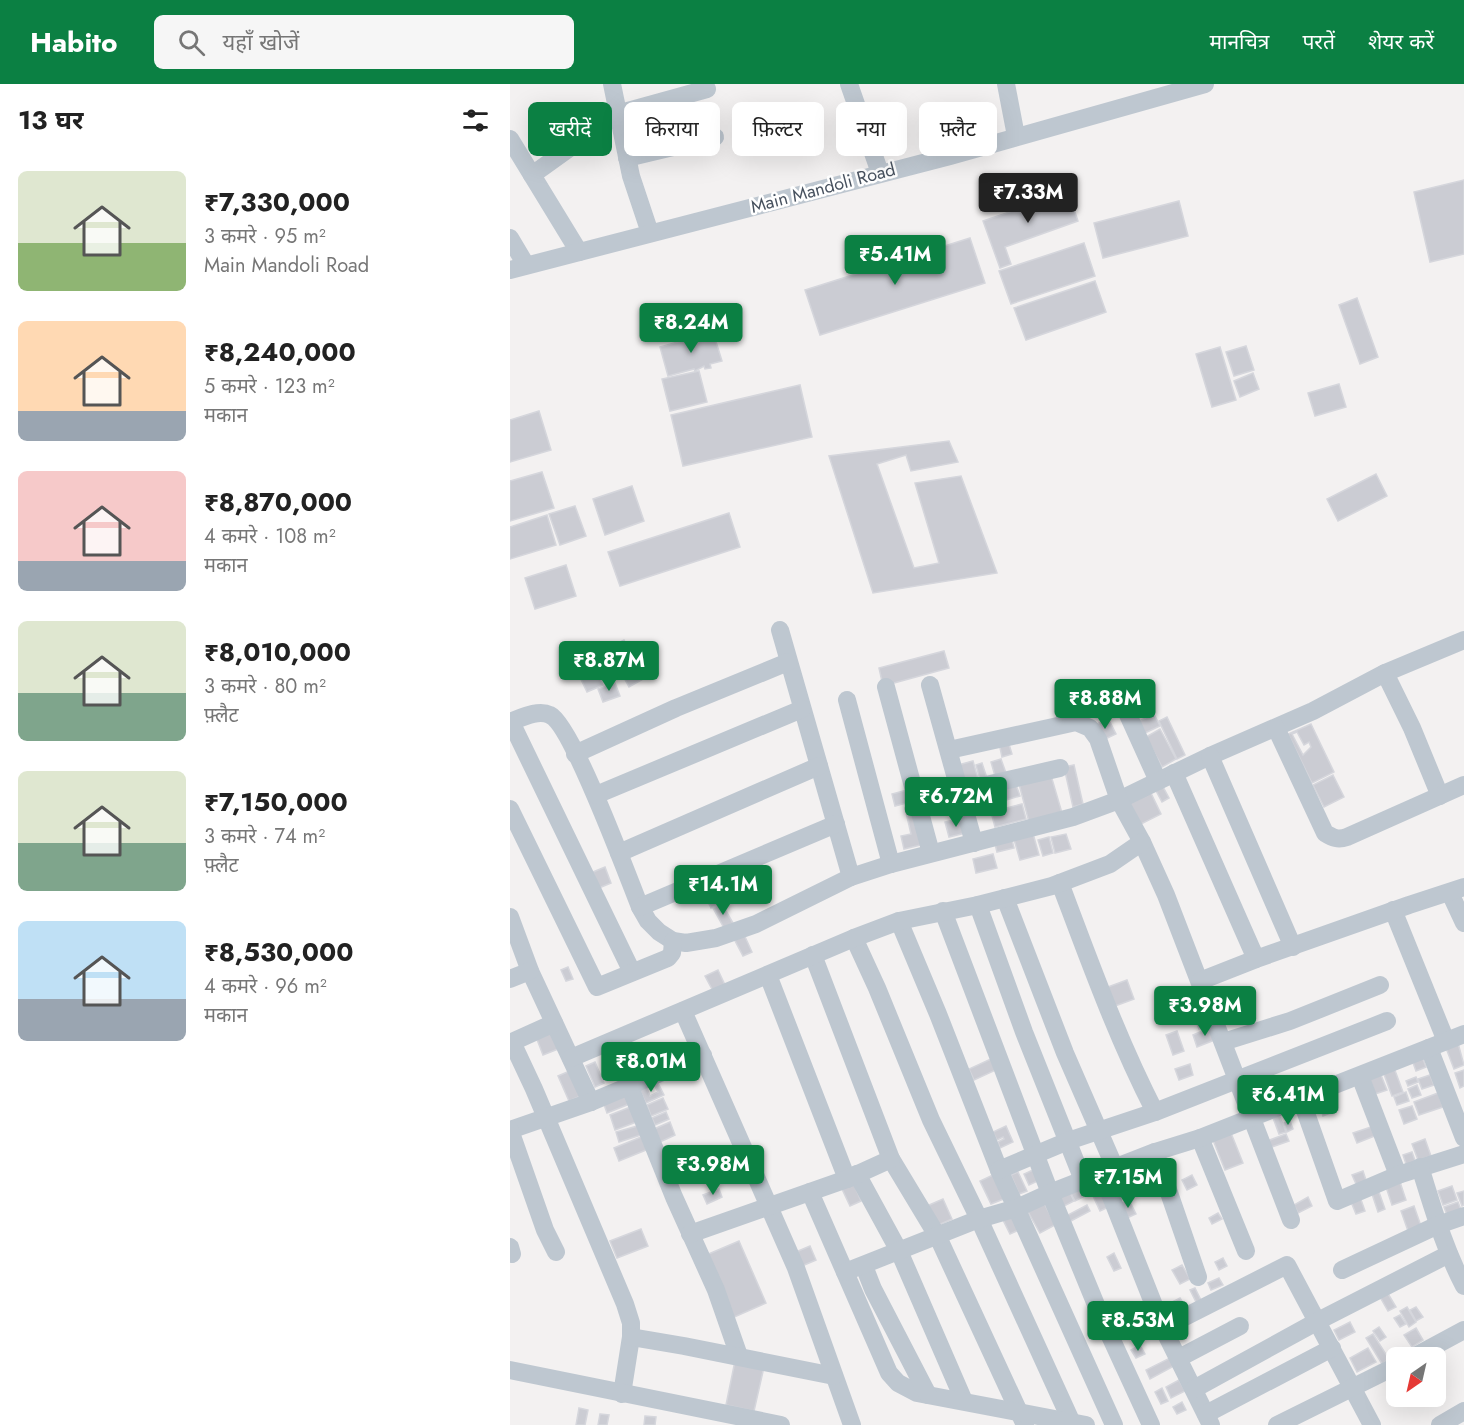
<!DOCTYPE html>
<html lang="hi">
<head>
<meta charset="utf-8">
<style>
  body { margin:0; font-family:Jost,"Noto Sans Devanagari",sans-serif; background:#f6f6f6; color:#222; height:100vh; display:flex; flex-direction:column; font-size:22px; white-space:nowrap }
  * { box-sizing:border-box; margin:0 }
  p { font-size:20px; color:#767676 }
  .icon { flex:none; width:33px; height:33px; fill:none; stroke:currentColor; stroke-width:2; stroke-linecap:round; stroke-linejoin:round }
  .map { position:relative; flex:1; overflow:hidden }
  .details { display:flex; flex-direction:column; background:#fff; width:510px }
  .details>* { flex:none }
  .top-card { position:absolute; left:18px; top:18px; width:570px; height:54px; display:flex; gap:12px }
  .needle { width:39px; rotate:214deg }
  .tools { position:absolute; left:876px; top:1263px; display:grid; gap:12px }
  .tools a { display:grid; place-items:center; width:60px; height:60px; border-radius:9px; background:#fff; box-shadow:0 6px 24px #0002; font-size:30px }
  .price { position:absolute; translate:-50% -51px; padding:0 14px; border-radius:6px; background:#0b8043; color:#fff; font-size:20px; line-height:39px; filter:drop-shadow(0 2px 3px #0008) }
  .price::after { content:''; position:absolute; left:50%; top:36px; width:18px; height:14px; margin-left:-9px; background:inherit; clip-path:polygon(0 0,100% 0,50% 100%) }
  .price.on { background:#222; color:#fff }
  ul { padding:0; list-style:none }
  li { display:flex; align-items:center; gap:18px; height:150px; padding:0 18px }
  li span { display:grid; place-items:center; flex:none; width:168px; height:120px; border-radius:9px; color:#555 }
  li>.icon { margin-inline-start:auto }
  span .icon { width:72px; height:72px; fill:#fffc; stroke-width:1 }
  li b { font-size:26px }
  h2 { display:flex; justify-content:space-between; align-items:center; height:72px; padding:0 18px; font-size:26px }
  .pill { padding:0 21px; border-radius:9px; background:#fff; box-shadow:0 6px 24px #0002; font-size:21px; line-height:54px }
  .pill.on { background:#0b8043; color:#fff }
  header { display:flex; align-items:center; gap:36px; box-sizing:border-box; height:84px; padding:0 30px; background:#0b8043; color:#fff }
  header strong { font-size:28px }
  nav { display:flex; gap:33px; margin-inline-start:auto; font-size:21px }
  .search { width:420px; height:54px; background:#f6f6f6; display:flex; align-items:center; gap:15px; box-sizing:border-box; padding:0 21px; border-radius:9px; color:#767676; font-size:22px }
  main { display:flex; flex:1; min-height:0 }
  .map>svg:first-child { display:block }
  .building { fill:#cbccd3; stroke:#d5d6dc; stroke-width:1.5; fill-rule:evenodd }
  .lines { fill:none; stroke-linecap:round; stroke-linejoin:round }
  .minor { stroke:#bec7d0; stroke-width:18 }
  .labels { text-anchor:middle; stroke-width:5; stroke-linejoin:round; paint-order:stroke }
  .street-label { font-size:18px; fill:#48525f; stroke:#fff }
</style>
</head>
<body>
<header>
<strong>Habito</strong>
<div class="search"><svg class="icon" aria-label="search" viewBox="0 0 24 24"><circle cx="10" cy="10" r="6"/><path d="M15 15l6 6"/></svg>यहाँ खोजें</div>
<nav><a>मानचित्र</a><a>परतें</a><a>शेयर करें</a></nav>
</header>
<main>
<section class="details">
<h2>13 घर<svg class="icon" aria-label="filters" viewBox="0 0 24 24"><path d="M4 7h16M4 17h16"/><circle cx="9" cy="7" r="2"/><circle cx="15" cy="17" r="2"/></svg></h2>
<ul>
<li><span style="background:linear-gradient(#dfe7d0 60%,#8fb573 0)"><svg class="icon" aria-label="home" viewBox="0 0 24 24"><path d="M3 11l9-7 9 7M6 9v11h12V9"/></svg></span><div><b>₹7,330,000</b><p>3 कमरे · 95 m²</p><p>Main Mandoli Road</p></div></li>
<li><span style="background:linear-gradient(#ffd9b3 75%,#9aa5b1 0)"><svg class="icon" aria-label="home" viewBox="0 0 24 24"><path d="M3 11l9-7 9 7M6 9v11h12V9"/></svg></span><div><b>₹8,240,000</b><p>5 कमरे · 123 m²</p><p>मकान</p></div></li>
<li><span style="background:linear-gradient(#f6c9c9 75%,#9aa5b1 0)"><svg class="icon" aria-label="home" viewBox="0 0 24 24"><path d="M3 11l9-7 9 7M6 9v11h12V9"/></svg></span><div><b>₹8,870,000</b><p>4 कमरे · 108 m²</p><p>मकान</p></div></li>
<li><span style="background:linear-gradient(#dfe7d0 60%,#7fa58c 0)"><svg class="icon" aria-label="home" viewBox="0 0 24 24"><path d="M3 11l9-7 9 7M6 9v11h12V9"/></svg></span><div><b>₹8,010,000</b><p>3 कमरे · 80 m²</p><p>फ़्लैट</p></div></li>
<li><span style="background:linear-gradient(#dfe7d0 60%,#7fa58c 0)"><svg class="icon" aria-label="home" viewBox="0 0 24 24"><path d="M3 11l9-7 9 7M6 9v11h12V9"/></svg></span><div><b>₹7,150,000</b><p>3 कमरे · 74 m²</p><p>फ़्लैट</p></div></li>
<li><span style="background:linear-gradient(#bfe0f5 65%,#9aa5b1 0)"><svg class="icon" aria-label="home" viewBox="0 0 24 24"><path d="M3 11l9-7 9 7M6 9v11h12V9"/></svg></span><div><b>₹8,530,000</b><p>4 कमरे · 96 m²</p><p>मकान</p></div></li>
</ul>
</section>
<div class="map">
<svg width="954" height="1341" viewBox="0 0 954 1341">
  <rect width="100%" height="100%" fill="#f3f1f1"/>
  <!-- building -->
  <g class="building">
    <path d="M954,96V170L920,178L904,108Z"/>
    <path d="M558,108L568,137L495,163L501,180L490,184L473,137Z"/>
    <path d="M669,117L678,152L593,174L584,139Z"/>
    <path d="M460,154L475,199L310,251L295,206Z"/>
    <path d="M574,159L585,192L501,220L489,187Z"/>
    <path d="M585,197L596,228L516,256L504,224Z"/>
    <path d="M847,214L868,273L850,280L829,221Z"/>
    <path d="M203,248L212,277L200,280L201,284L195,285L194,282L185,287L184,285L158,292L150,263Z"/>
    <path d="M736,262L744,286L724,292L716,268Z"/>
    <path d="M710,263L726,316L702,323L686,270Z"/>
    <path d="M189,287L197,318L160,327L152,295Z"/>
    <path d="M743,289L749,305L730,313L724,297Z"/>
    <path d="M829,300L836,323L805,332L798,309Z"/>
    <path d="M290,301L302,353L173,382L161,331Z"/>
    <path d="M29,327L41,366L0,378V336Z"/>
    <path d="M439,357L448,378L401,387L396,371L367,380L404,484L429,479L405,399L451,392L487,489L363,509L319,372Z"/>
    <path d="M32,388L44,424L0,437V397Z"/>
    <path d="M866,390L877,412L828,437L817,415Z"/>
    <path d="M122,402L134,437L95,451L83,415Z"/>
    <path d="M65,422L76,452L50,461L39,430Z"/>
    <path d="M219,429L230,463L110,502L98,468Z"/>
    <path d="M37,431L46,461L0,475V443Z"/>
    <path d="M56,481L66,512L25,525L15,494Z"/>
    <path d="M114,556L135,594L119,603L98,564Z"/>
    <path d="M434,567L439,584L373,602L369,584Z"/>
    <path d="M82,578L93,601L77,608L66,585Z"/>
    <path d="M105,599L110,612L93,618L88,605Z"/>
    <path d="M644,630L650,642L635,649L629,637Z"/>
    <path d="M657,633L675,671L667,675L649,637Z"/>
    <path d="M598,634L606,650L591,657L583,642Z"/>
    <path d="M801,640L824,688L802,699L778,650ZM787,648L794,661L799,658L801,663L793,671L782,650Z"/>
    <path d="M650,645L666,675L652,683L636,653Z"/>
    <path d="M498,657L502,670L492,673L489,659Z"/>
    <path d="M491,675L496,689L485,692L481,678Z"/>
    <path d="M463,677L468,695L453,699L448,681Z"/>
    <path d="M472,679L477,694L470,696L466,681Z"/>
    <path d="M564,681L573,720L563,723L554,683Z"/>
    <path d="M540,688L552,729L519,738L508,696Z"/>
    <path d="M823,691L834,713L814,723L803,701Z"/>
    <path d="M505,698L510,712L496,716L492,702Z"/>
    <path d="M651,699L659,714L652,718L644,703Z"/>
    <path d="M489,700L494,719L480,723L475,704Z"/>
    <path d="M401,705L404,717L385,722L382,710Z"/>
    <path d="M640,707L651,730L629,741L617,718Z"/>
    <path d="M512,720L516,735L485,743L481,728Z"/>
    <path d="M406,721L415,760L394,765L391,752L401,750L395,724Z"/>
    <path d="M452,734L456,749L439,753L435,738Z"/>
    <path d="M522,746L529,771L510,776L503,752Z"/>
    <path d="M556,750L561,765L545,769L541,753Z"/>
    <path d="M501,752L504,764L487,768L484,756Z"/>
    <path d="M539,753L543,769L533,772L528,756Z"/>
    <path d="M483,770L487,784L466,789L463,775Z"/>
    <path d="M95,783L101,799L89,804L83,788Z"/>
    <path d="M203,795L214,818L201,824L190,801Z"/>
    <path d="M212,820L223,839L214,844L203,824Z"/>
    <path d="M232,846L242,868L233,872L222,851Z"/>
    <path d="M58,883L63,895L56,897L51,886Z"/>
    <path d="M208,886L215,901L203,907L195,892Z"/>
    <path d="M617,896L624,915L605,922L598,903Z"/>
    <path d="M690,919L693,929L679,933L675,923Z"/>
    <path d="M698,930L702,940L689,945L685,935Z"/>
    <path d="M702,943L707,955L687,963L683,951Z"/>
    <path d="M40,947L48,965L33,971L26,953Z"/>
    <path d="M667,947L674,967L663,971L656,951Z"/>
    <path d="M948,959L954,981L944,985L936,964Z"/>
    <path d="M912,972L916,983L906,987L902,976Z"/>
    <path d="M483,974L488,985L464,996L459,985Z"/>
    <path d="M85,978L94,999L85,1003L76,982Z"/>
    <path d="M680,980L683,991L669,996L665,985Z"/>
    <path d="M883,981L893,1008L882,1012L872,985Z"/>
    <path d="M62,986L73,1011L59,1017L48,992Z"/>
    <path d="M869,986L877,1006L865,1010L858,990Z"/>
    <path d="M954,986V1002L950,1004L945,989Z"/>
    <path d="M920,991L924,1001L912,1005L908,995Z"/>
    <path d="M906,993L908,998L898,1002L896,997Z"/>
    <path d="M147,997L154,1011L136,1019L129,1005L136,1002L140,1012L148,1008L143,999Z"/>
    <path d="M907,1001L911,1011L902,1014L898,1005Z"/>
    <path d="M820,1004L828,1026L813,1032L811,1024L818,1021L813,1007Z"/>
    <path d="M117,1006L122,1019L97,1029L92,1015Z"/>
    <path d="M896,1008L899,1017L887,1021L884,1013Z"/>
    <path d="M928,1009L933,1023L909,1031L904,1018Z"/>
    <path d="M153,1014L158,1025L141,1032L137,1021Z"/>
    <path d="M123,1022L129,1037L105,1046L100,1031Z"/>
    <path d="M902,1022L907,1035L894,1040L889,1026Z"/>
    <path d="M156,1028L159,1035L145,1041L142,1034Z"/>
    <path d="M768,1028L776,1048L769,1050L762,1031Z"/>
    <path d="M780,1037L783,1045L777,1048L774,1039Z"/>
    <path d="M160,1038L165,1051L150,1058L144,1045Z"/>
    <path d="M131,1041L134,1050L109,1058L106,1048Z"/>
    <path d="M496,1042L503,1058L490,1064L488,1058L494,1055L493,1053L487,1056L483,1048Z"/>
    <path d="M864,1042L867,1051L847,1059L843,1049Z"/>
    <path d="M719,1044L733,1079L715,1086L701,1051Z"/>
    <path d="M776,1050L779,1057L759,1064L757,1057Z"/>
    <path d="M136,1051L141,1064L109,1077L104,1064Z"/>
    <path d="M915,1055L921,1072L908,1076L902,1060Z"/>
    <path d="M902,1068L906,1079L897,1083L893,1071Z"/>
    <path d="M643,1076L652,1099L636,1109L622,1083Z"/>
    <path d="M620,1084L628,1099L620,1103L612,1088Z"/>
    <path d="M525,1085L530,1096L519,1101L514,1090Z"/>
    <path d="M853,1087L857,1099L847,1102L842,1091Z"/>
    <path d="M508,1088L517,1107L509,1110L501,1091Z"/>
    <path d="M485,1090L496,1114L481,1120L470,1097Z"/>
    <path d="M682,1091L687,1101L677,1106L672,1096Z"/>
    <path d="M588,1093L601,1122L590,1127L577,1099Z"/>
    <path d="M343,1098L351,1117L340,1122L331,1103Z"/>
    <path d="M890,1098L896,1116L882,1121L876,1103Z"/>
    <path d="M568,1099L575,1112L565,1117L558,1104Z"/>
    <path d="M942,1102L947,1116L933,1121L928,1107Z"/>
    <path d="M209,1105L212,1113L197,1120L193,1111Z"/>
    <path d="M558,1105L564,1117L554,1122L548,1110Z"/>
    <path d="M954,1107V1121L952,1122L947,1109Z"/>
    <path d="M869,1108L875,1125L868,1128L862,1110Z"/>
    <path d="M849,1110L855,1127L846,1130L839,1113Z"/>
    <path d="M798,1113L802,1122L788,1129L784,1121Z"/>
    <path d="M433,1115L442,1135L426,1142L417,1122Z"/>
    <path d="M619,1116L626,1130L617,1134L610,1120Z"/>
    <path d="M533,1117L545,1141L530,1149L517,1126Z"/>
    <path d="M948,1118L951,1126L937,1131L934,1123Z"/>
    <path d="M577,1121L580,1127L559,1138L556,1132Z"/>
    <path d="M904,1122L911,1142L898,1147L891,1127Z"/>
    <path d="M505,1128L513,1144L500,1150L492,1134Z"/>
    <path d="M708,1129L712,1135L702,1140L699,1134Z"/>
    <path d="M131,1145L138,1162L107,1174L100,1157Z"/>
    <path d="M229,1157L256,1219L222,1234L194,1172Z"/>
    <path d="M300,1162L306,1176L292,1182L286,1168Z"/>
    <path d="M604,1169L611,1184L604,1187L597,1173Z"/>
    <path d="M713,1174L717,1182L709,1186L705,1178Z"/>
    <path d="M672,1181L680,1195L670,1200L662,1186Z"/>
    <path d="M709,1194L713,1201L701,1206L698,1199Z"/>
    <path d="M685,1204L691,1216L686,1218L680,1206Z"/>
    <path d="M877,1208L886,1223L878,1227L870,1213Z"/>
    <path d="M670,1214L676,1224L659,1233L654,1222Z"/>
    <path d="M897,1223L906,1238L899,1243L890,1227Z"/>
    <path d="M906,1223L913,1233L906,1237L900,1226Z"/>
    <path d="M890,1231L896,1240L890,1243L884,1234Z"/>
    <path d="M613,1237L619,1249L609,1254L603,1242Z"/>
    <path d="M840,1238L845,1248L829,1256L824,1246Z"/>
    <path d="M869,1243L876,1253L870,1257L863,1247Z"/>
    <path d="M906,1244L913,1256L902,1263L894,1251Z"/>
    <path d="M863,1250L879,1275L872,1280L856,1254Z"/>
    <path d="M630,1261L635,1270L626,1274L621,1266Z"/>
    <path d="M858,1264L866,1278L847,1288L840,1274Z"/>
    <path d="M660,1274L664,1282L640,1295L636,1286Z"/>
    <path d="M225,1277L254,1283L244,1327L216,1321Z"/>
    <path d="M669,1296L675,1307L661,1314L656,1303Z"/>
    <path d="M652,1304L658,1317L651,1320L645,1308Z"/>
    <path d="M672,1318L676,1326L667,1330L663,1323Z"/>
    <path d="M69,1324L78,1326L75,1341H66Z"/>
    <path d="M90,1330L99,1331L97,1341H88Z"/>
    <path d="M135,1332L146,1333L145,1341H134Z"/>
  </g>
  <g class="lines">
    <!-- minor -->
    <g class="minor">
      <path d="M102,0L121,92L140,149"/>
      <path d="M339,0L370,89"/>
      <path d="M496,0L506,52"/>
      <path d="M0,55L69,168"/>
      <path d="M117,74L205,53"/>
      <path d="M22,91L107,30L197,5"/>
      <path d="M0,154L16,181"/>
      <path d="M0,186L440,72L695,0"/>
      <path d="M270,546L341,793"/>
      <path d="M875,589L902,644L930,712"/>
      <path d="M420,601L464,759"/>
      <path d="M376,603L421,769"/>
      <path d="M610,613L648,697"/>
      <path d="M337,616L381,780"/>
      <path d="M0,638C11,634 28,625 40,631C62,641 118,793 130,823L138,837L149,848L163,857L176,859L206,854L246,840L341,793L381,780L563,733L609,716L700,672L803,627L875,589L954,556"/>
      <path d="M1,638L122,888"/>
      <path d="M766,644L815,749C823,754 828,756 837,753L954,701"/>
      <path d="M439,666L566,638L580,644L588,655L609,716L632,758L656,811L781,1136"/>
      <path d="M65,670L166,624L278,578"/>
      <path d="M700,672L783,863"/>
      <path d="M664,689L746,875"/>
      <path d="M450,707L550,684"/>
      <path d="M86,711L292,625"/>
      <path d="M0,725L87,903L158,874L162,869L163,857"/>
      <path d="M109,769L309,682"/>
      <path d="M550,799C579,876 607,954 645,1028"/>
      <path d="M940,809L954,839"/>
      <path d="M495,814L555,969L605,1084"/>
      <path d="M468,821L514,948L573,1096"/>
      <path d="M130,823L326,740"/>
      <path d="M883,826L936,957"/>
      <path d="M433,827L540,1109L589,1228L641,1341"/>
      <path d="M0,833L20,887L81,1018"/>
      <path d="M389,837L428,930L489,1086L604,1341"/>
      <path d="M344,854L367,904L421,1036L469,1135L562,1339"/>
      <path d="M303,871L381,1075L428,1153L515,1341"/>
      <path d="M258,891L337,1095"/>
      <path d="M0,895L20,887"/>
      <path d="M690,897L746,875L899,821L954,803"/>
      <path d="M173,927L286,1184L342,1341"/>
      <path d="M2,958L24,1005L115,1220L121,1239V1253L112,1310"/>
      <path d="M713,958L780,937L870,901"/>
      <path d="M0,959L44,939"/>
      <path d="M919,964L954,1054"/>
      <path d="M61,974L344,854L389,837L468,821L542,802L600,780L632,758"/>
      <path d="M850,992L888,1091"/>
      <path d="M119,1001L164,1113L206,1206L229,1272"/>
      <path d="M791,1015L827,1117L888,1091L954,1070"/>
      <path d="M0,1046L81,1018L193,971"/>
      <path d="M0,1046L35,1146L46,1168"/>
      <path d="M690,1054L736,1167"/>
      <path d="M645,1068L688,1193"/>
      <path d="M910,1083C923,1124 934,1164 954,1202"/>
      <path d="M489,1086L558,1057L645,1028L877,937"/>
      <path d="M347,1090L389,1167L454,1317"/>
      <path d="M592,1090L653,1244L701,1341"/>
      <path d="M300,1108L379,1289L388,1299L407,1309L576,1341"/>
      <path d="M180,1150L337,1095L381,1075"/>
      <path d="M0,1163L2,1170"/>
      <path d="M354,1182L363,1205L418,1311"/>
      <path d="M832,1186L928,1141L954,1132"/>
      <path d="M335,1188L469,1135L507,1124L540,1109L645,1068L690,1054L954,950"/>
      <path d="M653,1244L777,1181L862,1341"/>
      <path d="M121,1253L174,1262L324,1292"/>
      <path d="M669,1274L730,1242"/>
      <path d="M902,1274L954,1246"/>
      <path d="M0,1286L271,1341"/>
      <path d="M684,1305L808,1237L939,1170"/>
      <path d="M696,1330L822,1264"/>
      <path d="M767,1341L886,1282"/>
      <path d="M930,1341L954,1327"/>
    </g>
  </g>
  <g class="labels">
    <!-- street labels -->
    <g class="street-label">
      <text transform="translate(313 104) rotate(-15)" y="6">Main Mandoli Road</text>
    </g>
  </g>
</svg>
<div class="tools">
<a><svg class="needle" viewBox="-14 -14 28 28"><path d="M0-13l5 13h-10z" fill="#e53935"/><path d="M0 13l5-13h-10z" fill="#767676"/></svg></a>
</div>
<b class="price on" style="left:518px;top:140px">₹7.33M</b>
<b class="price" style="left:385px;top:202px">₹5.41M</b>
<b class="price" style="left:181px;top:270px">₹8.24M</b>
<b class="price" style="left:99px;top:608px">₹8.87M</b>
<b class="price" style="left:595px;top:646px">₹8.88M</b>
<b class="price" style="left:446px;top:744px">₹6.72M</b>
<b class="price" style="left:213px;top:832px">₹14.1M</b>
<b class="price" style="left:695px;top:953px">₹3.98M</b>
<b class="price" style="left:141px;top:1009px">₹8.01M</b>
<b class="price" style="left:778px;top:1042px">₹6.41M</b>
<b class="price" style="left:203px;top:1112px">₹3.98M</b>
<b class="price" style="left:618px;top:1125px">₹7.15M</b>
<b class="price" style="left:628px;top:1268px">₹8.53M</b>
<div class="top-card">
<a class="pill on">खरीदें</a>
<a class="pill">किराया</a>
<a class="pill">फ़िल्टर</a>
<a class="pill">नया</a>
<a class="pill">फ़्लैट</a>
</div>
</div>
</main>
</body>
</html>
